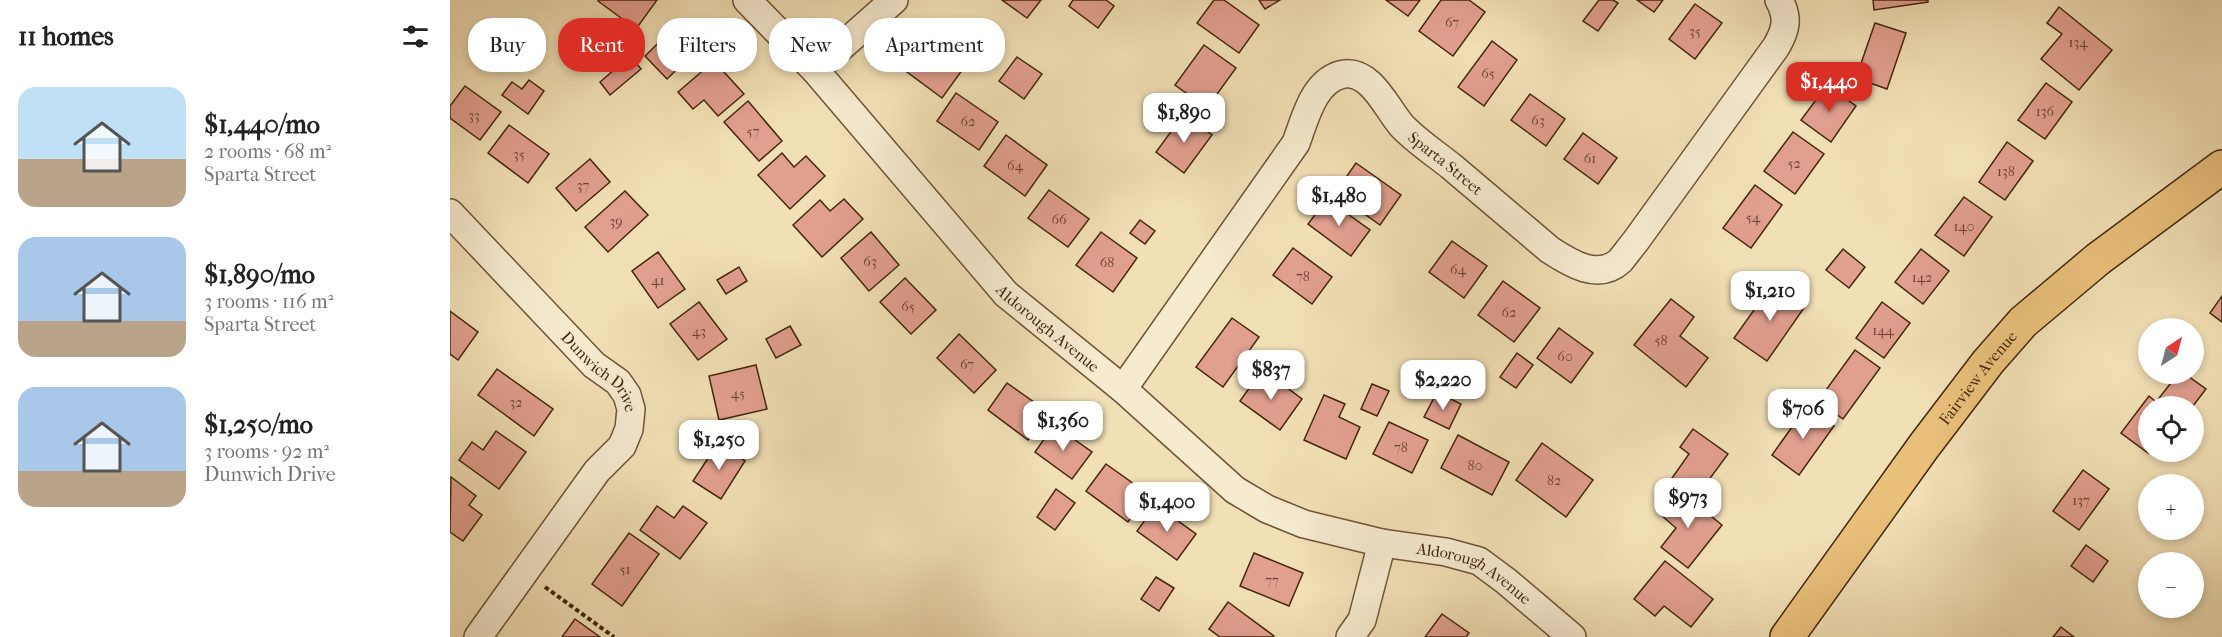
<!DOCTYPE html>
<html lang="en">
<head>
<meta charset="utf-8">
<style>
  body { margin:0; font-family:"IM FELL French Canon",serif; background:#f6f6f6; color:#222; height:100vh; display:flex; flex-direction:column; font-size:22px; white-space:nowrap }
  * { box-sizing:border-box; margin:0 }
  p { font-size:20px; color:#767676 }
  .icon { flex:none; width:33px; height:33px; fill:none; stroke:currentColor; stroke-width:2; stroke-linecap:round; stroke-linejoin:round }
  .map { position:relative; flex:1; overflow:hidden }
  .panel { display:flex; flex-direction:column; background:#fff; width:450px }
  .panel>* { flex:none }
  .hud { position:absolute; left:18px; top:18px; width:570px; height:54px; display:flex; gap:12px }
  .needle { width:39px; rotate:36deg }
  .tools { position:absolute; left:1688px; top:318px; display:grid; gap:12px }
  .tools a { display:grid; place-items:center; width:66px; height:66px; border-radius:50%; background:#fff; box-shadow:0 3px 9px #0003; font-size:30px }
  .price { position:absolute; translate:-50% -51px; padding:0 14px; border-radius:12px; background:#fff; color:#222; font-size:20px; line-height:39px; filter:drop-shadow(0 2px 3px #0008) }
  .price::after { content:''; position:absolute; left:50%; top:36px; width:18px; height:14px; margin-left:-9px; background:inherit; clip-path:polygon(0 0,100% 0,50% 100%) }
  .price.on { background:#d93025; color:#fff }
  ul { padding:0; list-style:none }
  li { display:flex; align-items:center; gap:18px; height:150px; padding:0 18px }
  li span { display:grid; place-items:center; flex:none; width:168px; height:120px; border-radius:18px; color:#555 }
  li>.icon { margin-inline-start:auto }
  span .icon { width:72px; height:72px; fill:#fffc; stroke-width:1 }
  li b { font-size:26px }
  h2 { display:flex; justify-content:space-between; align-items:center; height:72px; padding:0 18px; font-size:26px }
  .pill { padding:0 21px; border-radius:24px; background:#fff; box-shadow:0 3px 9px #0003; font-size:21px; line-height:54px }
  .pill.on { background:#d93025; color:#fff }
  main { display:flex; flex:1; min-height:0 }
  .map>svg:first-child { display:block }
  .building { fill:#e19f8e; stroke:#43270c; stroke-width:1.5 }
  .lines { fill:none; stroke-linecap:round; stroke-linejoin:round }
  .minor-casing { stroke:#6e5536; stroke-width:30 }
  .major-casing { stroke:#43270c; stroke-width:36 }
  .path { stroke:#43270c; stroke-width:4; stroke-dasharray:4.5 3; stroke-linecap:butt }
  .minor { stroke:#f6eacf; stroke-width:27 }
  .major { stroke:#e8c07a; stroke-width:33 }
  .labels { text-anchor:middle; stroke-width:6; stroke-linejoin:round; paint-order:stroke }
  .number-label { font-size:14px; fill:#6a452c }
  .street-label { font-size:16px; fill:#43270c; stroke:#f6eacf }
</style>
</head>
<body>
<main>
<section class="panel">
<h2>11 homes<svg class="icon" aria-label="filters" viewBox="0 0 24 24"><path d="M4 7h16M4 17h16"/><circle cx="9" cy="7" r="2"/><circle cx="15" cy="17" r="2"/></svg></h2>
<ul>
<li><span style="background:linear-gradient(#bfe0f5 60%,#b9a48a 0)"><svg class="icon" aria-label="home" viewBox="0 0 24 24"><path d="M3 11l9-7 9 7M6 9v11h12V9"/></svg></span><div><b>$1,440/mo</b><p>2 rooms · 68 m²</p><p>Sparta Street</p></div></li>
<li><span style="background:linear-gradient(#a9c7e8 70%,#b9a48a 0)"><svg class="icon" aria-label="home" viewBox="0 0 24 24"><path d="M3 11l9-7 9 7M6 9v11h12V9"/></svg></span><div><b>$1,890/mo</b><p>3 rooms · 116 m²</p><p>Sparta Street</p></div></li>
<li><span style="background:linear-gradient(#a9c7e8 70%,#b9a48a 0)"><svg class="icon" aria-label="home" viewBox="0 0 24 24"><path d="M3 11l9-7 9 7M6 9v11h12V9"/></svg></span><div><b>$1,250/mo</b><p>3 rooms · 92 m²</p><p>Dunwich Drive</p></div></li>
</ul>
</section>
<div class="map">
<svg width="1772" height="637" viewBox="0 0 1772 637">
  <rect width="100%" height="100%" fill="#f1dfb5"/>
  <filter id="stains"><feTurbulence type="fractalNoise" baseFrequency=".00333" numOctaves="4"/><feColorMatrix values="0 0 0 0 .2 0 0 0 0 .09 0 0 0 0 .02 0 0 0 .5 -.17"/></filter>
  <radialGradient id="worn" r=".72"><stop offset=".6" stop-color="#630" stop-opacity="0"/><stop offset="1" stop-color="#630" stop-opacity=".3"/></radialGradient>
  <!-- building -->
  <g class="building">
    <path d="M149,0H207L186,29L148,1Z"/>
    <path d="M552,0H591L577,18Z"/>
    <path d="M623,0H656L664,6L648,28L619,6Z"/>
    <path d="M764,0H774L809,25L789,53L747,23Z"/>
    <path d="M809,0H830L815,9Z"/>
    <path d="M936,0H970L958,16Z"/>
    <path d="M991,0H1019L1035,12L1003,56L969,31Z"/>
    <path d="M1149,0H1163L1168,3L1148,31L1133,21Z"/>
    <path d="M1187,0H1213L1204,12Z"/>
    <path d="M1423,0H1478V2L1424,10Z"/>
    <path d="M1245,4L1272,23L1245,59L1219,39Z"/>
    <path d="M1609,7L1662,50L1629,90L1591,59L1612,34L1597,23Z"/>
    <path d="M230,22L252,45L217,79L195,56Z"/>
    <path d="M1425,23L1456,33L1437,89L1406,78Z"/>
    <path d="M474,41L513,69L492,98L453,69Z"/>
    <path d="M1042,41L1067,60L1034,106L1008,87Z"/>
    <path d="M754,45L786,68L757,108L725,85Z"/>
    <path d="M180,56L191,69L160,95L150,82Z"/>
    <path d="M567,57L592,74L574,99L549,81Z"/>
    <path d="M264,61L294,94L268,116L254,100L243,109L228,92Z"/>
    <path d="M79,80L94,91L78,114L52,95L62,82L72,89Z"/>
    <path d="M1596,83L1622,102L1595,139L1568,120Z"/>
    <path d="M1377,85L1406,106L1381,142L1351,120Z"/>
    <path d="M15,86L51,112L30,140L0,118V106Z"/>
    <path d="M506,93L548,122L529,150L487,121Z"/>
    <path d="M1080,94L1115,119L1096,146L1061,120Z"/>
    <path d="M298,101L332,141L309,161L274,122Z"/>
    <path d="M734,114L762,135L734,173L706,152Z"/>
    <path d="M59,125L99,154L78,183L38,153Z"/>
    <path d="M1343,132L1374,154L1345,194L1314,171Z"/>
    <path d="M1133,133L1167,158L1148,184L1114,159Z"/>
    <path d="M556,135L597,165L575,196L534,166Z"/>
    <path d="M1557,142L1583,161L1555,200L1529,182Z"/>
    <path d="M332,153L344,167L356,156L375,176L340,209L308,175Z"/>
    <path d="M140,159L160,182L126,211L106,188Z"/>
    <path d="M906,163L951,195L930,225L885,193Z"/>
    <path d="M1305,185L1332,205L1301,248L1273,228Z"/>
    <path d="M599,190L639,219L618,247L578,218Z"/>
    <path d="M175,191L198,215L158,252L135,227Z"/>
    <path d="M1514,197L1542,217L1514,256L1485,235Z"/>
    <path d="M394,199L413,219L372,257L343,225L370,200L380,211Z"/>
    <path d="M877,199L920,230L901,256L858,224Z"/>
    <path d="M690,220L705,231L695,244L680,233Z"/>
    <path d="M421,232L449,265L419,291L391,258Z"/>
    <path d="M651,232L687,258L663,292L626,265Z"/>
    <path d="M1002,241L1037,266L1014,298L979,272Z"/>
    <path d="M843,248L882,277L862,304L823,275Z"/>
    <path d="M1393,249L1415,267L1399,288L1376,270Z"/>
    <path d="M1471,249L1499,271L1473,304L1445,282Z"/>
    <path d="M208,252L235,289L208,308L182,271Z"/>
    <path d="M289,267L297,281L276,294L267,280Z"/>
    <path d="M455,278L486,310L461,334L430,302Z"/>
    <path d="M1053,281L1090,308L1064,342L1028,315Z"/>
    <path d="M1324,282L1356,305L1317,361L1284,338Z"/>
    <path d="M1772,296V322L1760,313Z"/>
    <path d="M1221,299L1244,317L1230,336L1258,358L1236,387L1184,345Z"/>
    <path d="M249,302L277,339L248,360L220,324Z"/>
    <path d="M1432,302L1460,323L1434,358L1406,338Z"/>
    <path d="M0,311L28,332L8,360L0,354Z"/>
    <path d="M782,318L809,337L773,387L746,367Z"/>
    <path d="M340,326L351,345L326,358L316,339Z"/>
    <path d="M1109,328L1143,353L1121,383L1087,358Z"/>
    <path d="M509,334L546,370L524,393L487,358Z"/>
    <path d="M1405,350L1430,368L1393,419L1368,401Z"/>
    <path d="M1067,353L1083,365L1066,388L1050,377Z"/>
    <path d="M306,365L317,409L269,420L259,376Z"/>
    <path d="M47,369L103,409L84,436L28,395Z"/>
    <path d="M810,373L821,382L824,378L852,399L830,430L790,401Z"/>
    <path d="M1728,374H1735L1756,389L1743,406H1698V453L1671,433L1699,396L1706,402Z"/>
    <path d="M557,383L598,412L578,440L538,410Z"/>
    <path d="M922,384L939,391L927,416L911,409Z"/>
    <path d="M987,392L1011,404L999,429L974,417Z"/>
    <path d="M874,395L895,404L889,417L910,427L896,459L854,440Z"/>
    <path d="M1357,406L1384,426L1349,475L1322,455Z"/>
    <path d="M939,422L978,440L962,473L923,454Z"/>
    <path d="M604,425L642,452L622,479L585,452Z"/>
    <path d="M1243,429L1278,454L1247,496L1222,478L1239,454L1230,447Z"/>
    <path d="M46,431L76,452L49,489L9,460L22,442L33,450Z"/>
    <path d="M1008,435L1059,462L1042,495L991,468Z"/>
    <path d="M268,443L295,461L271,499L243,481Z"/>
    <path d="M1092,443L1143,480L1116,517L1066,480Z"/>
    <path d="M656,464L698,494L678,522L636,491Z"/>
    <path d="M1633,470L1659,489L1629,530L1603,511Z"/>
    <path d="M1,477L26,496L19,505L32,515L13,541L0,532Z"/>
    <path d="M606,489L625,503L605,530L587,517Z"/>
    <path d="M1230,491L1272,525L1238,568L1211,547L1226,528L1211,515Z"/>
    <path d="M706,505L746,534L727,560L687,531Z"/>
    <path d="M207,506L224,518L233,506L257,523L230,559L190,530Z"/>
    <path d="M179,533L209,554L172,606L142,584Z"/>
    <path d="M1636,545L1658,561L1643,582L1621,566Z"/>
    <path d="M804,553L853,573L839,606L790,586Z"/>
    <path d="M1215,561L1263,599L1241,627L1214,606L1205,616L1184,599Z"/>
    <path d="M706,577L724,588L709,611L691,599Z"/>
    <path d="M778,602L824,636L823,637H770L759,629Z"/>
    <path d="M992,614L1019,633L1016,637H975Z"/>
    <path d="M125,619L150,637H112Z"/>
    <path d="M1611,627L1624,637H1603Z"/>
  </g>
  <g class="lines">
    <!-- minor casing -->
    <g class="minor-casing">
      <g id="minor">
        <path id="s1" d="M297,0L365,70L556,294L673,389L785,490L817,509L854,524L932,543L996,552L1029,561L1056,581L1122,637"/>
        <path d="M365,70L444,0"/>
        <path id="s2" d="M0,213L144,365L168,382L177,395L181,409L179,429L172,446L147,471L28,637"/>
        <path id="s3" d="M673,389L846,143C855,119 864,79 894,74C921,70 937,109 952,126C966,141 986,154 1002,167C1035,195 1067,222 1100,250C1120,263 1148,281 1170,261C1175,255 1180,248 1185,242L1326,47C1336,30 1339,18 1329,0"/>
        <path d="M900,637L912,620L932,543"/>
      </g>
    </g>
    <!-- major casing -->
    <g class="major-casing">
      <g id="major">
        <path id="s4" d="M1337,637L1474,446L1538,362L1573,322L1648,259L1772,167"/>
      </g>
    </g>
    <!-- path -->
    <path class="path" d="M95,587L164,637"/>
    <!-- minor -->
    <use href="#minor" class="minor"/>
    <!-- major -->
    <use href="#major" class="major"/>
  </g>
  <g class="labels">
    <!-- number labels -->
    <g class="number-label">
      <text x="1002" y="27">67</text>
      <text x="1245" y="36">35</text>
      <text x="1628" y="47">134</text>
      <text x="1038" y="78">65</text>
      <text x="1595" y="116">136</text>
      <text x="24" y="120">33</text>
      <text x="1088" y="125">63</text>
      <text x="518" y="126">62</text>
      <text x="303" y="136">57</text>
      <text x="69" y="159">35</text>
      <text x="1140" y="163">61</text>
      <text x="1344" y="168">52</text>
      <text x="565" y="170">64</text>
      <text x="1556" y="176">138</text>
      <text x="133" y="190">37</text>
      <text x="1303" y="222">54</text>
      <text x="609" y="224">66</text>
      <text x="166" y="226">39</text>
      <text x="1514" y="231">140</text>
      <text x="420" y="266">63</text>
      <text x="657" y="267">68</text>
      <text x="1008" y="274">64</text>
      <text x="853" y="281">78</text>
      <text x="1472" y="282">142</text>
      <text x="208" y="285">41</text>
      <text x="458" y="311">65</text>
      <text x="1059" y="317">62</text>
      <text x="1433" y="335">144</text>
      <text x="249" y="336">43</text>
      <text x="1211" y="345">58</text>
      <text x="1115" y="361">60</text>
      <text x="517" y="369">67</text>
      <text x="288" y="398">45</text>
      <text x="66" y="407">32</text>
      <text x="951" y="452">78</text>
      <text x="1025" y="470">80</text>
      <text x="1104" y="485">82</text>
      <text x="1631" y="505">137</text>
      <text x="175" y="574">51</text>
      <text x="822" y="585">77</text>
    </g>
    <!-- street labels -->
    <g class="street-label">
      <text dy="6" stroke="none"><textPath href="#s3" startOffset="528">Sparta Street</textPath></text>
      <text dy="6" stroke="none"><textPath href="#s1" startOffset="446">Aldorough Avenue</textPath></text>
      <text dy="6" stroke="none"><textPath href="#s2" startOffset="219">Dunwich Drive</textPath></text>
      <text dy="6" stroke="none"><textPath href="#s4" startOffset="322">Fairview Avenue</textPath></text>
      <text dy="6" stroke="none"><textPath href="#s1" startOffset="950">Aldorough Avenue</textPath></text>
    </g>
  </g>
  <rect width="100%" height="100%" filter="url(#stains)"/>
  <rect width="100%" height="100%" fill="url(#worn)"/>
</svg>
<div class="tools">
<a><svg class="needle" viewBox="-14 -14 28 28"><path d="M0-13l5 13h-10z" fill="#e53935"/><path d="M0 13l5-13h-10z" fill="#767676"/></svg></a>
<a><svg class="icon" aria-label="locate" viewBox="0 0 24 24"><circle cx="12" cy="12" r="6"/><path d="M12 2v4M12 18v4M2 12h4M18 12h4"/></svg></a>
<a>+</a>
<a>−</a>
</div>
<b class="price on" style="left:1379px;top:113px">$1,440</b>
<b class="price" style="left:734px;top:144px">$1,890</b>
<b class="price" style="left:889px;top:227px">$1,480</b>
<b class="price" style="left:1320px;top:322px">$1,210</b>
<b class="price" style="left:821px;top:401px">$837</b>
<b class="price" style="left:993px;top:411px">$2,220</b>
<b class="price" style="left:1353px;top:440px">$706</b>
<b class="price" style="left:613px;top:452px">$1,360</b>
<b class="price" style="left:269px;top:471px">$1,250</b>
<b class="price" style="left:1238px;top:529px">$973</b>
<b class="price" style="left:717px;top:533px">$1,400</b>
<div class="hud">
<a class="pill">Buy</a>
<a class="pill on">Rent</a>
<a class="pill">Filters</a>
<a class="pill">New</a>
<a class="pill">Apartment</a>
</div>
</div>
</main>
</body>
</html>
